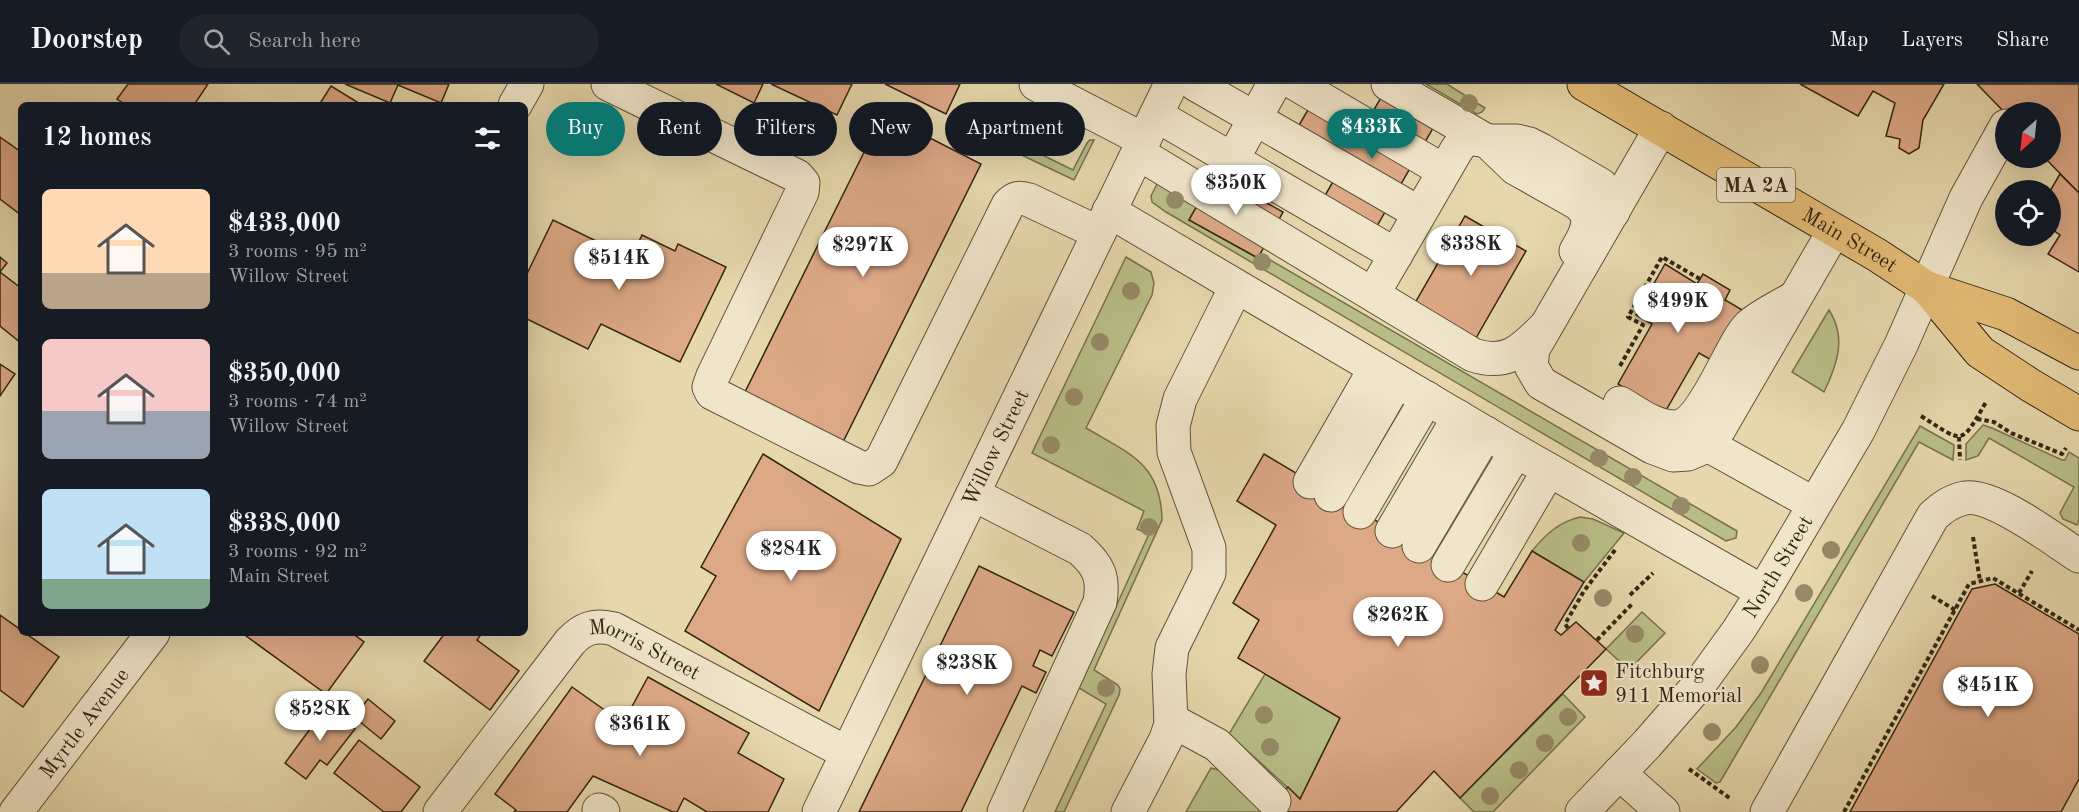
<!DOCTYPE html>
<html lang="en">
<head>
<meta charset="utf-8">
<style>
  body { margin:0; font-family:"Old Standard TT",serif; background:#20242c; color:#f1f3f6; height:100vh; display:flex; flex-direction:column; font-size:22px; white-space:nowrap }
  * { box-sizing:border-box; margin:0 }
  p { font-size:20px; color:#9ea1a6 }
  .icon { flex:none; width:33px; height:33px; fill:none; stroke:currentColor; stroke-width:2; stroke-linecap:round; stroke-linejoin:round }
  .map { position:relative; flex:1; overflow:hidden }
  .panel { position:absolute; left:18px; top:18px; width:510px; height:534px; display:flex; flex-direction:column; background:#171b24; border-radius:9px; box-shadow:0 6px 24px #0002 }
  .panel>* { flex:none }
  .guide { position:absolute; left:546px; top:18px; width:570px; height:54px; display:flex; gap:12px }
  .needle { width:39px; rotate:207deg }
  .tools { position:absolute; left:1995px; top:18px; display:grid; gap:12px }
  .tools a { display:grid; place-items:center; width:66px; height:66px; border-radius:50%; background:#171b24; box-shadow:0 6px 24px #0002; font-size:30px }
  .price { position:absolute; translate:-50% -51px; padding:0 14px; border-radius:21px; background:#fff; color:#222; font-size:20px; line-height:39px; filter:drop-shadow(0 2px 3px #0008) }
  .price::after { content:''; position:absolute; left:50%; top:36px; width:18px; height:14px; margin-left:-9px; background:inherit; clip-path:polygon(0 0,100% 0,50% 100%) }
  .price.current { background:#0f766e; color:#fff }
  ul { padding:0; list-style:none }
  li { display:flex; align-items:center; gap:18px; height:150px; padding:0 24px }
  li span { display:grid; place-items:center; flex:none; width:168px; height:120px; border-radius:9px; color:#555 }
  li>.icon { margin-inline-start:auto }
  span .icon { width:72px; height:72px; fill:#fffc; stroke-width:1 }
  li b { font-size:26px }
  h2 { display:flex; justify-content:space-between; align-items:center; height:72px; padding:0 24px; font-size:26px }
  .pill { padding:0 21px; border-radius:27px; background:#171b24; box-shadow:0 6px 24px #0002; font-size:21px; line-height:54px }
  .pill.current { background:#0f766e; color:#fff }
  header { display:flex; align-items:center; gap:36px; box-sizing:border-box; height:84px; padding:0 30px; background:#171b24; border-bottom:2px solid #363941 }
  header strong { font-size:28px }
  nav { display:flex; gap:33px; margin-inline-start:auto; font-size:21px }
  .search { width:420px; height:54px; background:#20242c; display:flex; align-items:center; gap:15px; box-sizing:border-box; padding:0 21px; border-radius:33px; color:#9ea1a6; font-size:22px }
  .map>svg:first-child { display:block }
  .green { fill:#b8bd87; stroke:#76714c; stroke-width:1.5 }
  .building { fill:#dca886; stroke:#342510; stroke-width:1.5 }
  .lines { fill:none; stroke-linecap:round; stroke-linejoin:round }
  .minor-casing { stroke:#605237; stroke-width:35 }
  .major-casing { stroke:#342510; stroke-width:35 }
  .path { stroke:#342510; stroke-width:4; stroke-dasharray:4.5 3; stroke-linecap:butt }
  .minor { stroke:#efe5c9; stroke-width:33 }
  .major { stroke:#e3bc76; stroke-width:33 }
  .tree { fill:#968a67 }
  .labels { text-anchor:middle; stroke-width:4.5; stroke-linejoin:round; paint-order:stroke }
  .shield { fill:#efe5c9; stroke:#6c5f48; stroke-width:1.5 }
  .shield-label { font-size:20px; font-weight:bold; fill:#342510 }
  .street-label { font-size:21px; fill:#342510; stroke:#efe5c9 }
  .poi-label { font-size:21px; fill:#342510; stroke:#efe5c9; text-anchor:start }
</style>
</head>
<body>
<header>
<strong>Doorstep</strong>
<div class="search"><svg class="icon" aria-label="search" viewBox="0 0 24 24"><circle cx="10" cy="10" r="6"/><path d="M15 15l6 6"/></svg>Search here</div>
<nav><a>Map</a><a>Layers</a><a>Share</a></nav>
</header>
<div class="map">
<svg width="2079" height="728" viewBox="0 0 2079 728">
  <rect width="100%" height="100%" fill="#e6d7ac"/>
  <filter id="stains"><feTurbulence type="fractalNoise" baseFrequency=".00333" numOctaves="4"/><feColorMatrix values="0 0 0 0 .2 0 0 0 0 .09 0 0 0 0 .02 0 0 0 .5 -.17"/></filter>
  <radialGradient id="worn" r=".72"><stop offset=".6" stop-color="#630" stop-opacity="0"/><stop offset="1" stop-color="#630" stop-opacity=".3"/></radialGradient>
  <!-- green -->
  <g class="green">
    <path d="M1426,0H1447L1485,24L1482,28L1477,30Z"/>
    <path d="M972,27L978,31L977,39L1073,86L1087,59L1090,56H1094L1074,96L963,43Z"/>
    <path d="M1161,92L1198,120L1189,136L1257,174L1260,170L1737,447L1736,454L1726,457L1166,128L1152,118L1151,112Z"/>
    <path d="M1126,173L1151,188L1154,199L1152,211L1086,344C1128,369 1161,379 1162,436L1094,586L1118,601L1120,605L1119,611L1064,728H1055L1106,620L1079,604L1149,450L1137,445L1144,427L1032,369Z"/>
    <path d="M1829,226C1847,254 1837,281 1824,308L1792,288Z"/>
    <path d="M1983,341L1992,344L2062,376H2065L2069,368L2079,374V436L2077,441L2063,435L2060,429L2074,403L1989,354L1978,372L1966,376V360Z"/>
    <path d="M1920,342L1954,361L1953,376L1919,358L1720,698L1716,699L1697,685L1736,643L1761,609Z"/>
    <path d="M1580,433L1593,435L1624,449L1584,498L1532,467C1546,450 1559,438 1580,433Z"/>
    <path d="M1642,528L1665,549L1629,586L1606,565Z"/>
    <path d="M1265,590L1340,634L1300,715L1229,650Z"/>
    <path d="M1563,610L1585,633L1493,728H1474L1460,714Z"/>
    <path d="M1211,684L1222,687L1264,728H1186Z"/>
  </g>
  <!-- building -->
  <g class="building">
    <path d="M128,0H208L194,21H126L117,15Z"/>
    <path d="M345,0H449L441,19L398,1L390,19Z"/>
    <path d="M716,0H763L754,19Z"/>
    <path d="M771,0H852L837,31Z"/>
    <path d="M885,0H960L946,30Z"/>
    <path d="M1389,0L1445,23L1365,163L1313,132L1348,72L1298,43L1309,24L1358,53Z"/>
    <path d="M1800,0H1944L1923,36L1919,64L1909,70L1899,64L1900,55L1886,52L1895,19L1873,7L1858,32Z"/>
    <path d="M1977,0H2079V109L2045,74H2050V28H2006V30Z"/>
    <path d="M331,2L362,21H319Z"/>
    <path d="M883,30L981,80L843,358L744,310Z"/>
    <path d="M0,53L21,68V131L0,115Z"/>
    <path d="M1215,90L1283,128L1258,174L1189,136Z"/>
    <path d="M2060,90L2079,109V188L2048,170L2060,151L2050,144V107Z"/>
    <path d="M1465,132L1526,167L1476,254L1415,219Z"/>
    <path d="M553,136L631,174L642,151L675,167L678,160L726,183L680,278L601,240L588,265L525,234V194Z"/>
    <path d="M0,173L7,179L0,188L21,204V259L0,242Z"/>
    <path d="M1665,180L1697,200L1703,190L1730,206L1725,216L1744,227L1715,278L1699,269L1665,328L1618,300L1652,240L1636,231Z"/>
    <path d="M0,280L15,290L0,312Z"/>
    <path d="M763,370L901,455L819,627L685,547L716,492L701,483Z"/>
    <path d="M1264,370L1504,513L1532,467L1584,498L1555,546L1561,551L1576,538L1606,565L1460,714L1434,687L1396,728H1264L1288,703L1300,715L1340,634L1238,574L1259,536L1233,519L1276,441L1237,417Z"/>
    <path d="M979,482L1074,528L1052,572L1040,566L1033,582L1046,588L1036,609L1022,602L961,728H859Z"/>
    <path d="M1995,500L2079,550V695L2061,728H1850L1972,505Z"/>
    <path d="M0,531L21,546V549H25L59,573L23,623L0,606Z"/>
    <path d="M242,549H352L364,558L326,610Z"/>
    <path d="M445,549H482L477,556L519,587L490,626L424,577Z"/>
    <path d="M648,593L749,649L738,669L784,695L768,728H707L684,714L677,728H673L593,692L567,728H514L516,726L495,710L572,603L623,639Z"/>
    <path d="M368,615L395,637L381,655L354,633Z"/>
    <path d="M322,620L355,645L327,681L320,676L306,695L285,679L310,645L306,641Z"/>
    <path d="M359,656L420,703L401,728H384L334,689Z"/>
  </g>
  <g class="lines">
    <!-- minor casing -->
    <g class="minor-casing">
      <g id="minor">
        <path d="M608,0L797,92L803,99L802,108L713,292L709,303L712,309L859,383L869,385L881,377L1008,121C1015,113 1020,113 1029,116L1099,149"/>
        <path d="M1036,0L1144,56"/>
        <path d="M1195,0L1419,129"/>
        <path d="M1296,0L1444,87"/>
        <path d="M1388,0L1487,57L1515,84L1579,120L1588,131C1589,145 1583,155 1576,167"/>
        <path d="M515,21L527,0"/>
        <path d="M1156,31L1396,171"/>
        <path d="M1661,44L1533,265L1531,282L1541,299L1652,363L1673,371L1688,370L1702,364L1718,347L1834,147"/>
        <path d="M1138,69L1473,271C1506,282 1521,267 1543,245"/>
        <path d="M1232,76L1274,0"/>
        <path d="M1109,127L1516,367L1763,508"/>
        <path d="M1373,210L1456,67L1462,58L1468,54L1487,57H1517L1529,60L1541,66L1601,101L1609,115L1613,128"/>
        <path d="M1620,319C1637,329 1655,343 1675,343C1704,342 1729,262 1749,242C1761,231 1779,223 1792,215"/>
        <path d="M1706,360L1814,420"/>
        <path d="M1310,398L1375,285"/>
        <path d="M973,410L1080,465C1099,482 1104,493 1100,518L1004,728"/>
        <path d="M1331,411L1397,297"/>
        <path d="M1360,428L1427,314"/>
        <path d="M1392,447L1459,333"/>
        <path d="M1419,462L1486,349"/>
        <path d="M1448,481L1516,367"/>
        <path d="M1482,500L1549,386"/>
        <path d="M1171,636L1217,661L1274,717"/>
        <path d="M1619,689L1663,728"/>
        <path d="M599,726L603,728"/>
        <path id="s1" d="M16,728L153,549"/>
        <path id="s2" d="M440,728L570,558C583,544 595,540 614,545L847,669"/>
        <path id="s3" d="M819,728L1171,0"/>
        <path d="M1128,728L1166,655L1171,640L1169,590L1172,564L1209,489V464L1174,368L1173,342L1180,315L1236,203"/>
        <path id="s4" d="M1582,728L1647,660L1701,598L1738,547L1763,508L1858,347L1901,261L1966,114L2006,42"/>
        <path d="M1767,728L1933,432C1943,423 1951,417 1965,414C1993,409 2054,456 2079,472"/>
      </g>
    </g>
    <!-- major casing -->
    <g class="major-casing">
      <g id="major">
        <path id="s5" d="M1584,0L1877,171L1927,204L2006,230L2079,269"/>
        <path d="M1927,204L1980,268L2030,301L2079,330"/>
      </g>
    </g>
    <!-- path -->
    <g class="path">
      <path d="M1620,282L1643,241L1628,233L1662,173L1700,195"/>
      <path d="M1921,332C1964,359 1960,363 1986,318"/>
      <path d="M1977,335L1994,338L2011,349L2062,370L2066,364"/>
      <path d="M1959,353L1960,376"/>
      <path d="M1973,453L1980,497"/>
      <path d="M2019,509L2032,487"/>
      <path d="M1630,511L1653,489"/>
      <path d="M1932,512L1955,526"/>
      <path d="M1568,544L1565,540L1584,507L1615,466"/>
      <path d="M1597,556L1633,519"/>
      <path d="M1689,685L1731,715"/>
      <path d="M1844,728L1969,500L1993,494L2079,546"/>
    </g>
    <!-- minor -->
    <use href="#minor" class="minor"/>
    <!-- major -->
    <use href="#major" class="major"/>
  </g>
  <!-- trees -->
  <g class="tree">
    <circle cx="1469" cy="19" r="9"/>
    <circle cx="1175" cy="116" r="9"/>
    <circle cx="1262" cy="178" r="9"/>
    <circle cx="1131" cy="207" r="9"/>
    <circle cx="1100" cy="258" r="9"/>
    <circle cx="1074" cy="313" r="9"/>
    <circle cx="1051" cy="361" r="9"/>
    <circle cx="1599" cy="374" r="9"/>
    <circle cx="1633" cy="393" r="9"/>
    <circle cx="1681" cy="422" r="9"/>
    <circle cx="1149" cy="443" r="9"/>
    <circle cx="1581" cy="459" r="9"/>
    <circle cx="1831" cy="466" r="9"/>
    <circle cx="1804" cy="509" r="9"/>
    <circle cx="1603" cy="514" r="9"/>
    <circle cx="1635" cy="550" r="9"/>
    <circle cx="1760" cy="581" r="9"/>
    <circle cx="1106" cy="604" r="9"/>
    <circle cx="1264" cy="631" r="9"/>
    <circle cx="1568" cy="633" r="9"/>
    <circle cx="1712" cy="648" r="9"/>
    <circle cx="1545" cy="659" r="9"/>
    <circle cx="1270" cy="663" r="9"/>
    <circle cx="1519" cy="686" r="9"/>
    <circle cx="1490" cy="712" r="9"/>
  </g>
  <!-- icons -->
  <defs>
    <g id="sight-square" transform="scale(1.5)"><rect x="-9" y="-9" width="18" height="18" rx="4" fill="#8f2418" stroke="#efe5c9"/><path d="M0-6L1.8-2.2L6-1.7L2.9 1.2L3.7 5.4L0 3.3L-3.7 5.4L-2.9 1.2L-6-1.7L-1.8-2.2Z" fill="#fff"/></g>
  </defs>
  <g fill-rule="evenodd">
    <use href="#sight-square" x="1594" y="599"/>
  </g>
  <g class="labels">
    <!-- shield labels -->
    <rect class="shield" x="1717" y="84" width="78" height="34" rx="4.5"/>
    <g class="shield-label">
      <text x="1756" y="108">MA 2A</text>
    </g>
    <!-- street labels -->
    <g class="street-label">
      <text dy="7" stroke="none"><textPath href="#s5" startOffset="308">Main Street</textPath></text>
      <text dy="7" stroke="none"><textPath href="#s3" startOffset="405">Willow Street</textPath></text>
      <text dy="7" stroke="none"><textPath href="#s4" startOffset="315">North Street</textPath></text>
      <text dy="7" stroke="none"><textPath href="#s2" startOffset="298">Morris Street</textPath></text>
      <text dy="7" stroke="none"><textPath href="#s1" startOffset="112">Myrtle Avenue</textPath></text>
    </g>
    <!-- poi labels -->
    <g class="poi-label">
      <text x="1615" y="594">Fitchburg<tspan x="1615" dy="24">911 Memorial</tspan></text>
    </g>
  </g>
  <rect width="100%" height="100%" filter="url(#stains)"/>
  <rect width="100%" height="100%" fill="url(#worn)"/>
</svg>
<div class="tools">
<a><svg class="needle" viewBox="-14 -14 28 28"><path d="M0-13l5 13h-10z" fill="#e53935"/><path d="M0 13l5-13h-10z" fill="#9ea1a6"/></svg></a>
<a><svg class="icon" aria-label="locate" viewBox="0 0 24 24"><circle cx="12" cy="12" r="6"/><path d="M12 2v4M12 18v4M2 12h4M18 12h4"/></svg></a>
</div>
<b class="price current" style="left:1372px;top:76px">$433K</b>
<b class="price" style="left:1236px;top:132px">$350K</b>
<b class="price" style="left:1471px;top:193px">$338K</b>
<b class="price" style="left:863px;top:194px">$297K</b>
<b class="price" style="left:619px;top:207px">$514K</b>
<b class="price" style="left:1678px;top:250px">$499K</b>
<b class="price" style="left:791px;top:498px">$284K</b>
<b class="price" style="left:1398px;top:564px">$262K</b>
<b class="price" style="left:967px;top:612px">$238K</b>
<b class="price" style="left:1988px;top:634px">$451K</b>
<b class="price" style="left:320px;top:658px">$528K</b>
<b class="price" style="left:640px;top:673px">$361K</b>
<div class="guide">
<a class="pill current">Buy</a>
<a class="pill">Rent</a>
<a class="pill">Filters</a>
<a class="pill">New</a>
<a class="pill">Apartment</a>
</div>
<section class="panel">
<h2>12 homes<svg class="icon" aria-label="filters" viewBox="0 0 24 24"><path d="M4 7h16M4 17h16"/><circle cx="9" cy="7" r="2"/><circle cx="15" cy="17" r="2"/></svg></h2>
<ul>
<li><span style="background:linear-gradient(#ffd9b3 70%,#b9a48a 0)"><svg class="icon" aria-label="home" viewBox="0 0 24 24"><path d="M3 11l9-7 9 7M6 9v11h12V9"/></svg></span><div><b>$433,000</b><p>3 rooms · 95 m²</p><p>Willow Street</p></div></li>
<li><span style="background:linear-gradient(#f6c9c9 60%,#9aa5b1 0)"><svg class="icon" aria-label="home" viewBox="0 0 24 24"><path d="M3 11l9-7 9 7M6 9v11h12V9"/></svg></span><div><b>$350,000</b><p>3 rooms · 74 m²</p><p>Willow Street</p></div></li>
<li><span style="background:linear-gradient(#bfe0f5 75%,#7fa58c 0)"><svg class="icon" aria-label="home" viewBox="0 0 24 24"><path d="M3 11l9-7 9 7M6 9v11h12V9"/></svg></span><div><b>$338,000</b><p>3 rooms · 92 m²</p><p>Main Street</p></div></li>
</ul>
</section>
</div>
</body>
</html>
